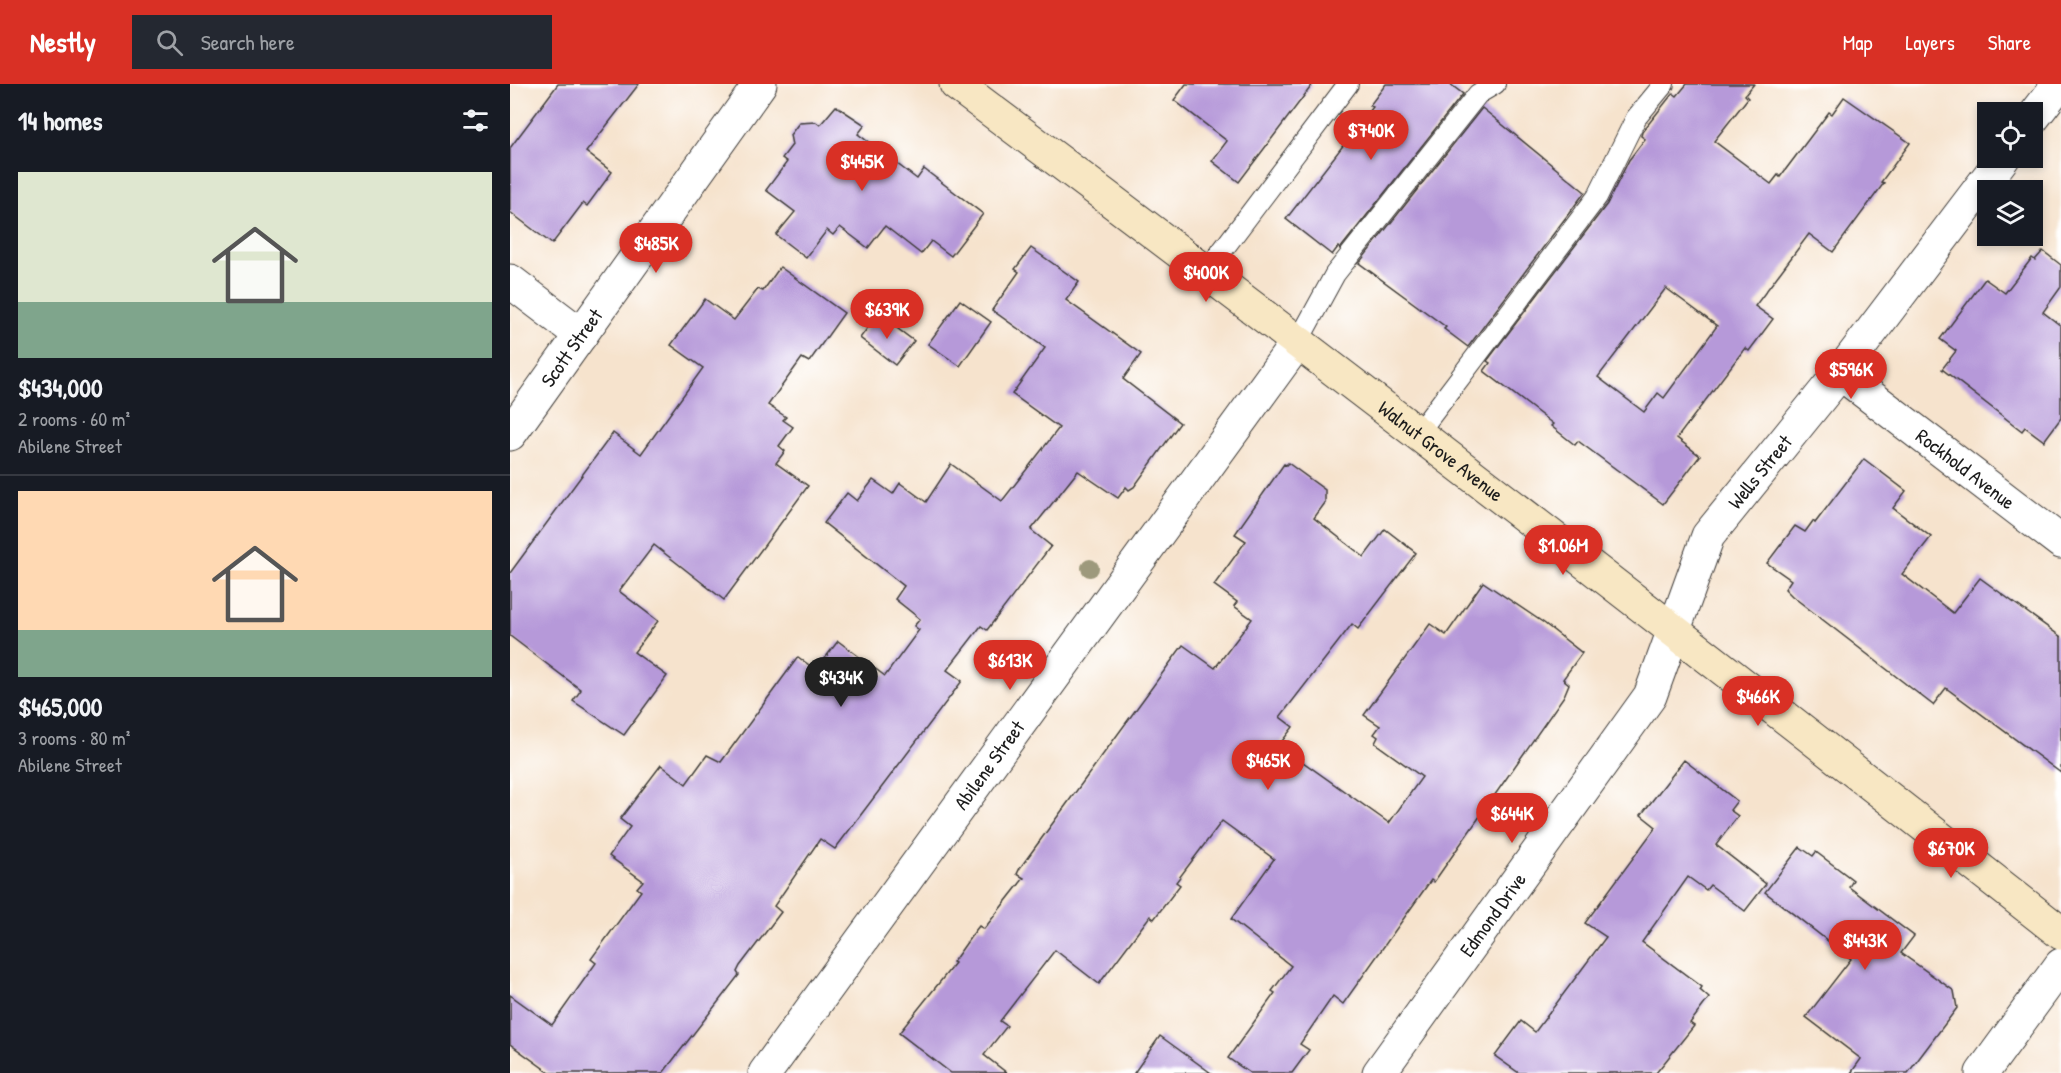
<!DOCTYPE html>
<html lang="en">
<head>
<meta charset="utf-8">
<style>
  body { margin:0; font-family:"Patrick Hand",sans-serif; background:#242831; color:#f1f3f6; height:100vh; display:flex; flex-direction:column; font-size:22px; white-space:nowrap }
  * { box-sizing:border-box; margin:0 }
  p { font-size:20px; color:#9ea1a6 }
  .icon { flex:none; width:33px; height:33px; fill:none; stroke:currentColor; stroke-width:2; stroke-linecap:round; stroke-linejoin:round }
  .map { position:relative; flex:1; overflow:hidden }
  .sheet { display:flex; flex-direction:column; background:#171b24; width:510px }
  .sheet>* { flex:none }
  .tools { position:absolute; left:1467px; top:18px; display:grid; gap:12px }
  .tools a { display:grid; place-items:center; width:66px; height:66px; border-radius:0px; background:#171b24; box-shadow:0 3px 9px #0003; font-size:30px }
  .price { position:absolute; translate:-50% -51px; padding:0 14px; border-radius:21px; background:#d93025; color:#fff; font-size:20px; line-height:39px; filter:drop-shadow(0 2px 3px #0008) }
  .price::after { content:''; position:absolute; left:50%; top:36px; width:18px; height:14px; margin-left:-9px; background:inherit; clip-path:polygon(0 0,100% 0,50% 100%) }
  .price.selected { background:#222; color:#fff }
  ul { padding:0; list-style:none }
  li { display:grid; align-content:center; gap:12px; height:318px; padding:0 18px }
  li+li { border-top:2px solid #363941 }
  li span { display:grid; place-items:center; height:186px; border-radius:0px; color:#555 }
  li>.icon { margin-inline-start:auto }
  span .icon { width:108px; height:108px; fill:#fffc; stroke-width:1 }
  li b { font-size:26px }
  h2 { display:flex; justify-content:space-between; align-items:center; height:72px; padding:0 18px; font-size:26px }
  header { display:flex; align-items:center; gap:36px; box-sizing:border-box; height:84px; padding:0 30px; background:#d93025; color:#fff }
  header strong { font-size:28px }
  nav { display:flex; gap:33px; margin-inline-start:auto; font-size:21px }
  .search { width:420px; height:54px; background:#242831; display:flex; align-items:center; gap:15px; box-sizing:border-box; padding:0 21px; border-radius:0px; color:#9ea1a6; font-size:22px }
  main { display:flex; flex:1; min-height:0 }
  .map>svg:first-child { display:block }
  .building { fill:#b699d9; fill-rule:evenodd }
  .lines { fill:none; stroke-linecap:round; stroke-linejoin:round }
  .service-casing { stroke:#3d3a37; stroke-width:22 }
  .minor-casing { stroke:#3d3a37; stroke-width:35 }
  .secondary-casing { stroke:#3d3a37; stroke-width:35 }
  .service { stroke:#fff; stroke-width:20 }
  .minor { stroke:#fff; stroke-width:33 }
  .secondary { stroke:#f8e7c3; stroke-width:33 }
  .tree { fill:#9d997b }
  .labels { text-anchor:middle; stroke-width:5; stroke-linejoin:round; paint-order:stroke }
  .street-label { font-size:20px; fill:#1c1c1c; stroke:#fff }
</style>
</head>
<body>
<header>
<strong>Nestly</strong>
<div class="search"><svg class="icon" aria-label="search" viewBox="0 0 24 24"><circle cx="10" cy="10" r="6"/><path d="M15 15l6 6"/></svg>Search here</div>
<nav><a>Map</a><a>Layers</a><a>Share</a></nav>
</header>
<main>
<section class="sheet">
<h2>14 homes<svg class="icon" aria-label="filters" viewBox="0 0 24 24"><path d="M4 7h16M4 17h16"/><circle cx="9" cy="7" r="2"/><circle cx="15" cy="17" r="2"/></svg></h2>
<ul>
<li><span style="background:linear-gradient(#dfe7d0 70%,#7fa58c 0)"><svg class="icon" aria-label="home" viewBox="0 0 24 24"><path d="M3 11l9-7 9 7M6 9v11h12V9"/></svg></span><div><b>$434,000</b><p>2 rooms · 60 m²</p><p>Abilene Street</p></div></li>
<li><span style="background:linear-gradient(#ffd9b3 75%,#7fa58c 0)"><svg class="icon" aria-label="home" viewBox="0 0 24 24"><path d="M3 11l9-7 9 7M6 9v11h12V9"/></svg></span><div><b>$465,000</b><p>3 rooms · 80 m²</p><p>Abilene Street</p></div></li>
</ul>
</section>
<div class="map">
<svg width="1551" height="989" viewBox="0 0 1551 989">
  <rect width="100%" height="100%" fill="#fff"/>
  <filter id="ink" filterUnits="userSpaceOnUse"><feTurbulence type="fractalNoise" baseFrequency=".0167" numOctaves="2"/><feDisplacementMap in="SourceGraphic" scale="12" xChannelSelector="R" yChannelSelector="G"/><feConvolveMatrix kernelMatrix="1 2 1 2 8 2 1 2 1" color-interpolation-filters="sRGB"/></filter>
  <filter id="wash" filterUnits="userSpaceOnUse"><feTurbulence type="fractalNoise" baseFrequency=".008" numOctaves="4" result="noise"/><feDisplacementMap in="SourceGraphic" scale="24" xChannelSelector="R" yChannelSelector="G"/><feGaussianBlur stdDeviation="1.35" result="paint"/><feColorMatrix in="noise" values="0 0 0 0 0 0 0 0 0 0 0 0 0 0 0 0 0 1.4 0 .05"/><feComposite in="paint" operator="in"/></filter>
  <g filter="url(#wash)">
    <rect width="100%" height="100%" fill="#f6e3cd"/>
    <g id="blocks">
      <!-- building -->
      <g class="building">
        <path d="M48,0H129L76,68L102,88L77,122L73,119L42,160L0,128V64Z"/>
        <path d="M676,0H803L729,98L702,77L717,57L664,16Z"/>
        <path d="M876,0H940L953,10L830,165L828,163L822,171L776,135L863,23L860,21Z"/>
        <path d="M1177,0H1244L1235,11L1238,14L1204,57L1261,100L1268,91L1270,93L1319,28L1322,30L1334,13L1400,59L1371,98L1374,99L1323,168L1299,150L1245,222L1263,235L1239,267L1235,264L1167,354L1190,372L1153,420L1068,357L1065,361L1041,342L1043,340L974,287L980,279L977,277L1097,120L1119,76L1135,55L1131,52L1132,48L1163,9L1167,12ZM1156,204L1207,242L1154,314L1148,309L1134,328L1088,293Z"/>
        <path d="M326,22L355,41L348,50L407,95L414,85L473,130L441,172L421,157L411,170L375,142L358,164L330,143L323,151L317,146L296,174L266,151L285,128L256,106L277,78L272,74L282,61L280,51L289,39L306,38L310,41Z"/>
        <path d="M972,24L1075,108L958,263L934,245L936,243L849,179Z"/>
        <path d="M521,164L569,198L556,216L631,270L613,295L670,339L624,403L619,406L616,403L608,414L568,387L521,446L541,462L477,546L471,542L437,586L452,597L325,765L310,755L264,822L271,828L230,882L227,888L229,891L153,989H40L0,960V911L42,941L86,879L81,875L131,807L127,804L133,797L99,772L120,743L110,735L151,681L176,700L197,671L211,678L288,573L306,586L328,557L375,592L409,546L404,542L410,535L385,515L394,502L314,439L337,409L347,417L363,396L383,410L390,399L416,418L441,380L492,417L549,344L502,310L535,264L482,226L509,188L505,185Z"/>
        <path d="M1533,167L1551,181V203L1533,228L1551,242V334L1534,357L1515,343L1512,347L1432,285L1446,267L1430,255L1475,195L1495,209L1522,174L1525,176Z"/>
        <path d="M270,183L334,229L299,278L292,274L258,321L276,333L273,336L283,343L269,362L275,367L266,379L298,402L214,516L144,461L109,507L148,537L124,568L157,592L114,651L63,617L71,606L0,552V489L103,349L131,370L193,284L161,261L195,215L224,236L248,205L253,207Z"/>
        <path d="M450,216L481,238L450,282L418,260Z"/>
        <path d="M368,230L404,257L385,281L350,254Z"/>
        <path d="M1354,375L1396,407L1383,424L1421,453L1392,490L1443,529L1470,494L1551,553V689L1436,604L1423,621L1282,512L1275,505L1281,496L1257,479L1285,442L1295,448L1303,437L1305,439Z"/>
        <path d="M778,379L815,406V419L804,434L854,473L875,445L906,469L848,545L842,540L770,633L783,643L769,661L879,739L912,693L865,659L868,653L864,650L870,642L854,631L920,540L936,551L973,498L1034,539L1072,569L1053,595L1059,600L1054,612L924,798L921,796L833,920L823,912L790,960L799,966L782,989H740L718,974L765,909L762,907L781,882L721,835L764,775L712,737L666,798L670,801L644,835L640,832L589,900L545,866L490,937L497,942L474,971L497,989H441L389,949L445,879L443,878L462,851L469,842L474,845L514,794L507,790L510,784L673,561L705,584L742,535L724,522L727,518L704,501L736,457L725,450L774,380L776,381Z"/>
        <path d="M1174,676L1227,717L1220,726L1228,732L1206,761L1256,800L1235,827L1200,801L1196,806L1178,793L1132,858L1192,903L1190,906L1199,914L1180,939L1184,942L1146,989H1009L985,972L1011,937L1025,948L1096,853L1075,839L1146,743L1131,731Z"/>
        <path d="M1290,763L1303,772L1306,768L1343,796L1339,803L1404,852L1391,869L1444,907L1447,924L1398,989H1341L1351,975L1296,933L1341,875L1255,808Z"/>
        <path d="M650,952L701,989H624Z"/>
      </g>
    </g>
  </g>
  <g filter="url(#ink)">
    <use href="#blocks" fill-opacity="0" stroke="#3d3a37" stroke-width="1.5"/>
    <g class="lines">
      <!-- service casing -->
      <g class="service-casing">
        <g id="service">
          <path d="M696,188L838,0"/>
          <path d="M789,256L825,190L968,10L985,0"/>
          <path d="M908,349L1087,113L1126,34L1154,0"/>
        </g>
      </g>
      <!-- minor casing -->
      <g class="minor-casing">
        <g id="minor">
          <path d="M1522,35L1549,0"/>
          <path d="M0,197L71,251"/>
          <path id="s1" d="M1330,289L1551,458"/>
          <path id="s2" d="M0,350L250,0"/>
          <path id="s3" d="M255,989L789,256"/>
          <path id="s4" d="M869,989L1140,612L1198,452L1330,289L1493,74"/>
          <path d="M1472,989L1551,881"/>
        </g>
      </g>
      <!-- secondary casing -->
      <g class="secondary-casing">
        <g id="secondary">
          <path id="s5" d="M446,0C818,278 1186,562 1551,849"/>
        </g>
      </g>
      <!-- service -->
      <use href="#service" class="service"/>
      <!-- minor -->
      <use href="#minor" class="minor"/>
      <!-- secondary -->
      <use href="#secondary" class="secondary"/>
    </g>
    <!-- trees -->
    <circle class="tree" cx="580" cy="484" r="9"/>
  </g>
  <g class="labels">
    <!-- street labels -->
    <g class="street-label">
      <text dy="7" stroke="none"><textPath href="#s2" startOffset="106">Scott Street</textPath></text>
      <text dy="7" stroke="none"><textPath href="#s5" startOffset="608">Walnut Grove Avenue</textPath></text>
      <text dy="7" stroke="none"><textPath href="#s1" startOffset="158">Rockhold Avenue</textPath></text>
      <text dy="7" stroke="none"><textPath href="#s4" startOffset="717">Wells Street</textPath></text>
      <text dy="7" stroke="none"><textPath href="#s3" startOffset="381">Abilene Street</textPath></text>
      <text dy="7" stroke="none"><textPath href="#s4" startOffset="195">Edmond Drive</textPath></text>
    </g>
  </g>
</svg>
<div class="tools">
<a><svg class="icon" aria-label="locate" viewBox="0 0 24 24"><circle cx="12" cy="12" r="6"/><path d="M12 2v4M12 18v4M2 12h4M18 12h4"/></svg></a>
<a><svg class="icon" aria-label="layers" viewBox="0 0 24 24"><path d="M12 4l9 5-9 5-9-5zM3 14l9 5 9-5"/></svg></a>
</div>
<b class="price" style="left:861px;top:77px">$740K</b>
<b class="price" style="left:352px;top:108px">$445K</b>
<b class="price" style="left:146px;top:190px">$485K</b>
<b class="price" style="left:696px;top:219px">$400K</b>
<b class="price" style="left:377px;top:256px">$639K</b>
<b class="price" style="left:1341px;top:316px">$596K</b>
<b class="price" style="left:1053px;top:492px">$1.06M</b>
<b class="price" style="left:500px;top:607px">$613K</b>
<b class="price selected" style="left:331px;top:624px">$434K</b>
<b class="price" style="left:1248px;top:643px">$466K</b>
<b class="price" style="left:758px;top:707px">$465K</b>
<b class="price" style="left:1002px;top:760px">$644K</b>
<b class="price" style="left:1441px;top:795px">$670K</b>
<b class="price" style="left:1355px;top:887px">$443K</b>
</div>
</main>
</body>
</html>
